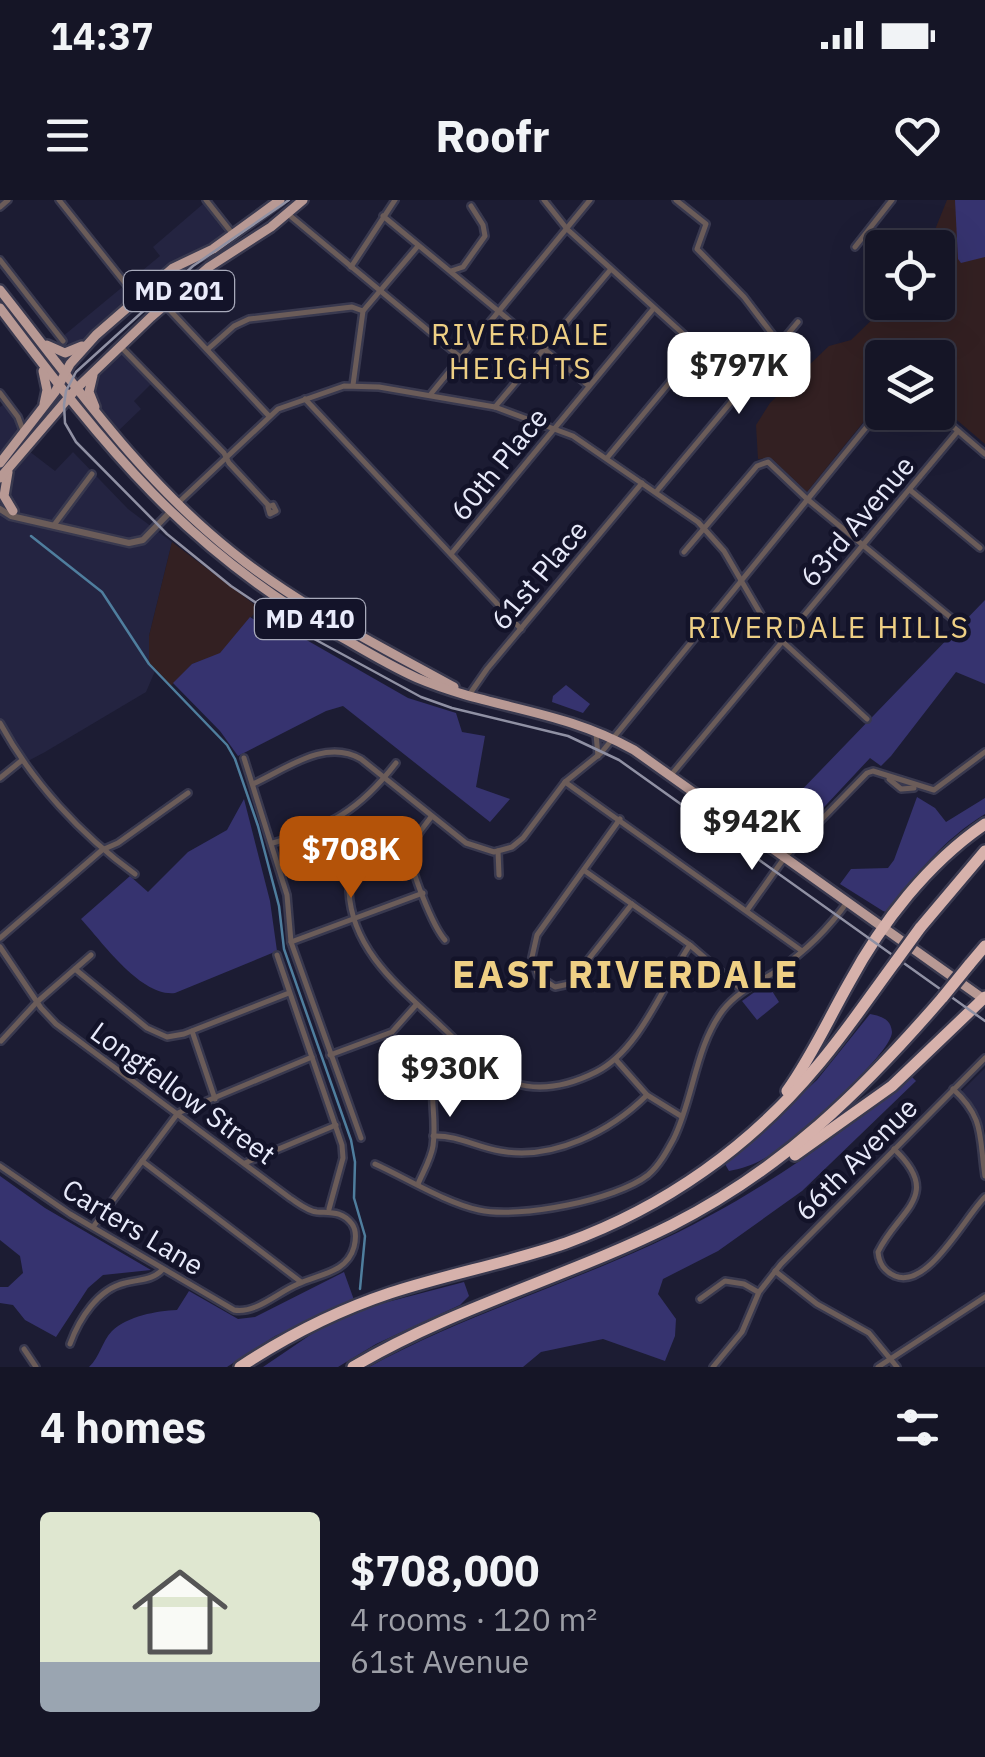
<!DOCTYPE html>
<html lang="en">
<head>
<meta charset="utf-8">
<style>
  body { margin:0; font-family:"IBM Plex Sans",sans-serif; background:#1e1e2e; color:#f1f3f6; height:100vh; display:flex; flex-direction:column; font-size:38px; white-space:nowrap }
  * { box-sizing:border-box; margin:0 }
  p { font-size:32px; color:#9d9fa7 }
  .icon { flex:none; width:55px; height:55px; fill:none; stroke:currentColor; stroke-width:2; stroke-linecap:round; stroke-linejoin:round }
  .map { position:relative; height:1167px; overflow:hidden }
  .drawer { display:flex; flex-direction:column; background:#151526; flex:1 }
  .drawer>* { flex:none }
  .fabs { position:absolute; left:865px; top:30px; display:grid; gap:20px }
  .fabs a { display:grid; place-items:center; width:90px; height:90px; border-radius:10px; background:#151526; box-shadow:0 10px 40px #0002,0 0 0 2px #343443; font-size:50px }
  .price { position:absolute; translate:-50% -85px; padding:0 22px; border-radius:20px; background:#fff; color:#222; font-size:32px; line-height:65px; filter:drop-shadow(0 2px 5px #0008) }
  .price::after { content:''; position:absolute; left:50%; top:60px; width:30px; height:22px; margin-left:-15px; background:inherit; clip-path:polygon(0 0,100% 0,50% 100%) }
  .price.current { background:#b45309; color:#fff }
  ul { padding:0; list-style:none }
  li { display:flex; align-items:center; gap:30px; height:250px; padding:0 40px }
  li span { display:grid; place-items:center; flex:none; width:280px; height:200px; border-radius:10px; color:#555 }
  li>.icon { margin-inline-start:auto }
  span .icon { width:120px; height:120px; fill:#fffc; stroke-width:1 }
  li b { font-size:42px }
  h2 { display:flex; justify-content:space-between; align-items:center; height:120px; padding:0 40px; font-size:42px }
  .status { display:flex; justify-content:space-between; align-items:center; height:70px; padding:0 50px; background:#151526; direction:ltr }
  .status svg { height:28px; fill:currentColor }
  header { display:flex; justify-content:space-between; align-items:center; height:130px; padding:0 40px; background:#151526; font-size:45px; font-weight:700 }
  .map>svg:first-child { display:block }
  .built { fill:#242441 }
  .education { fill:#332022 }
  .green { fill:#36336f }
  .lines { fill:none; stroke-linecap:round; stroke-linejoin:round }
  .stream { stroke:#4f7e9e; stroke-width:2.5 }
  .minor-casing { stroke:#39394f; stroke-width:10 }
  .tertiary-casing { stroke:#39394f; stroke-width:11 }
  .primary-casing { stroke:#39394f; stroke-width:14 }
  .motorway-casing { stroke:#39394f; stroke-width:16 }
  .minor { stroke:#6b5c59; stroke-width:5 }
  .tertiary { stroke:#6b5c59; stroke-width:6 }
  .primary { stroke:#b89994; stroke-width:9 }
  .motorway { stroke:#d6b1ab; stroke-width:11 }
  .tram { stroke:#9091a4; stroke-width:2.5 }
  .motorway-bridge-casing { stroke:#39394f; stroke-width:16; stroke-linecap:butt }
  .motorway-bridge { stroke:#d6b1ab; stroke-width:11 }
  .labels { text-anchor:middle; stroke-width:9; stroke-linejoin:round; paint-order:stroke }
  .shield { fill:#131329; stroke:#a8aabb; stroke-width:2.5 }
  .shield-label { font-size:25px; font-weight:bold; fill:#e8eafa }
  .street-label { font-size:28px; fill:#e8eafa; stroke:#131329 }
  .neighbourhood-label { font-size:30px; letter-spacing:2.5px; fill:#eecf84; stroke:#131329 }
  .district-label { font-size:38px; font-weight:bold; letter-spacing:2.5px; fill:#eecf84; stroke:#131329 }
</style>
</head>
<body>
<div class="status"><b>14:37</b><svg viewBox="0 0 49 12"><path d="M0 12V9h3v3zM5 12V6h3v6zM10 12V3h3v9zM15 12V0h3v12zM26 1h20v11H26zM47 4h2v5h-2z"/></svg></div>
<header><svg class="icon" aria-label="menu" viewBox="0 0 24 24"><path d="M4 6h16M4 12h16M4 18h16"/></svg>Roofr<svg class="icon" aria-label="heart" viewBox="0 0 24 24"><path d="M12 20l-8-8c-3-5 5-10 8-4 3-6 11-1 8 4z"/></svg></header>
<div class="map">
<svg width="985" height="1167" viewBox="0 0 985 1167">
  <rect width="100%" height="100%" fill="#1c1c33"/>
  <!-- built -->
  <g class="built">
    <path d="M203,4L227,35L182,67L87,154L79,157L62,137L160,56L153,47Z"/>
    <path d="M120,150L153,182L134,201L141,209L115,234L100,215L91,185L96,174Z"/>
    <path d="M7,202L18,217L24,234L0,263V207Z"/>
    <path d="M25,248L55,271L73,252L128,309L172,342L149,436L155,471L146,492L45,552L28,561H21L0,523V314L24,317L13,311L3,286Z"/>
    <path d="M985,868V931L972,903L961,892Z"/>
  </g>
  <!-- education -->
  <g class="education">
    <path d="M947,0H985V244L938,204V158H882V199L807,292L771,258L758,259L756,225L770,203L807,167L829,146L851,140L882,110L892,109L896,103L938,102V48L928,47Z"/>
    <path d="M172,342L259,408L220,454L192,464L170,487L149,464V436Z"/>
  </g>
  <!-- green -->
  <g class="green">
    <path d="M955,0H985V57L961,63L958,59Z"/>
    <path d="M985,400V484L956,472L891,556L881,566L870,558L812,620L793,599Z"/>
    <path d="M250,417L275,433L282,426L408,498L456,513L462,532L485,536L476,587L510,599L490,622L343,506L326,511L238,556L220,531L173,483L192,464L220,453Z"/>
    <path d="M566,485L590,504L583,513L552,502L553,496Z"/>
    <path d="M917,597L935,608L946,622L985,598V614C945,638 914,676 886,712L883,711L840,684L851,669L888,668L894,660Z"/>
    <path d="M244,599L270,701L277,751L175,793C141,797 103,743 81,719L130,676L148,692L188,652L227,630Z"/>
    <path d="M767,783L779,802L757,820L742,801Z"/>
    <path d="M870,814C881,816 891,819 892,832C892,854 794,939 772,954C758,963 745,968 729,971L725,964L817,880Z"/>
    <path d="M912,877L916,881L802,991L718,1051L663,1079L658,1094L676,1119L675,1136L665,1161L603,1139L541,1152L523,1167H369C459,1118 556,1088 649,1046C745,1003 830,943 912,877Z"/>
    <path d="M0,976L45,1008L151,1070L103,1075L88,1088L56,1137L25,1120L13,1105L0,1103V1087H8L23,1073L20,1056L0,1040Z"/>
    <path d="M344,1072L354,1100L275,1136L227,1167H89C100,1157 102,1141 112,1131C128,1116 156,1111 177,1110L189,1091L238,1119L255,1117Z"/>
    <path d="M464,1082L469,1096L460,1105L376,1144L338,1167H263L319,1129L376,1105Z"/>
  </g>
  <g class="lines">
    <!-- stream -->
    <path class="stream" d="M31,336L102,392L149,464L227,545L235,559L258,626L279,706L284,749L351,940L355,962L354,998L365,1036L360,1089"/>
    <!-- minor casing -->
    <g class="minor-casing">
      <g id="minor">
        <path d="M59,0L129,88"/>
        <path d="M206,0L232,33"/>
        <path d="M544,0L567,29L742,187"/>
        <path d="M676,0L706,24L697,49L744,97L779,143"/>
        <path d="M0,7L8,0"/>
        <path d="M288,14L460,157"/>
        <path d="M383,16L589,186"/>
        <path d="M855,47L892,0"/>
        <path d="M0,60L63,141"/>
        <path d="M351,67L395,0"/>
        <path d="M451,71L463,67L485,36L483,25L471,6"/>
        <path d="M165,105L269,216"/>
        <path d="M122,148L224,253L229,263L269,306"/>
        <path d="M208,149L234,126L249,119L352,107L363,111"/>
        <path d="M353,185L363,111L418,46"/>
        <path d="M0,193L18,217L24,233"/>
        <path d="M430,195L590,0"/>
        <path d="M305,199L521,429"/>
        <path d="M495,207L611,69"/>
        <path d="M936,212L985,254"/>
        <path d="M607,258L699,147"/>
        <path d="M910,290L980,348"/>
        <path d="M656,292L798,122"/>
        <path d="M178,303L278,209L344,186L379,187L495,207L573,236L698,322L724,351L770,430L867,519"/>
        <path d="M273,305L276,311L270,314L268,307Z"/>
        <path d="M54,325L92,274"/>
        <path d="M684,352L757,266L768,262L807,299L955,421"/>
        <path d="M451,354L654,108"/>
        <path d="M469,495L487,469L642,283"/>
        <path d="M0,523C32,582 81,635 135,674"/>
        <path d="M596,534L598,556"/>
        <path d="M244,558L287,695L291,742L361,938"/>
        <path d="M671,575L958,231"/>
        <path d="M0,578L21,561"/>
        <path d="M889,579L901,589L914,588"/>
        <path d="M565,582L802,751"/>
        <path d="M253,584C286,569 325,538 361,559L466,643L494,652L512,647L523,638L565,582L601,553L882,208"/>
        <path d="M431,617C424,627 412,639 411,651C408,667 434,728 445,740"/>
        <path d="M620,619L537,735L532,757L538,776L555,787L569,784L632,704"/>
        <path d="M273,643C330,626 359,611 396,563"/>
        <path d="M498,651L499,675"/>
        <path d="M585,671L690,745L741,789"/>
        <path d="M349,691C352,752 402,789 442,827C464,847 485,873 514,883C542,892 570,885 596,872C640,850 663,785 690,745"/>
        <path d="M748,709L785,657L867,573L873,571L934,590L985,552"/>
        <path d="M0,738L102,650L118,643L188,593"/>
        <path d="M291,742L423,693"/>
        <path d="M0,747L41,808L56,824L290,998C298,1003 307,1011 317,1012C331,1013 342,1011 352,1024C357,1031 356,1039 354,1047C347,1073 319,1074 298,1084C278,1092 256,1114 234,1110L70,1014L0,966"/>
        <path d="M277,755L342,945L343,958L329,1009"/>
        <path d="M75,769L147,828L167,837L184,834L289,793"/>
        <path d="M192,831L215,899"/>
        <path d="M1,841L37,802L91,755"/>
        <path d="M330,855L392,832L416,805"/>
        <path d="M616,860L647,895L681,916"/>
        <path d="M953,889C985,918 979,937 985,976"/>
        <path d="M433,936C458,935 476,947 500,951C553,961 611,931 647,895"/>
        <path d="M894,949C944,996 898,1010 878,1052C879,1064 884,1071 895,1076C928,1090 966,1015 985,997"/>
        <path d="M142,961L301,1082"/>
        <path d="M245,963L336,925"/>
        <path d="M375,964C406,978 446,1003 479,1010C519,1019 616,1000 648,975C659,966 667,951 674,938C694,897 695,847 723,810C738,791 758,783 778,770C806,751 829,728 848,701"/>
        <path d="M418,984C423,972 431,959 433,946C439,902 418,879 455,840"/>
        <path d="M93,1027L178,913L312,857"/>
        <path d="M775,1071L817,1104L869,1133L897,1167"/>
        <path d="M700,1099L725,1081L744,1084L758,1092"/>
        <path d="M70,1144C79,1119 98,1089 125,1083C140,1079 152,1081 163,1069"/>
        <path d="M24,1149L36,1167"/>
        <path d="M713,1167L742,1132L759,1092L781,1064L985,858"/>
        <path d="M878,1167L985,1097"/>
      </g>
    </g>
    <!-- tertiary casing -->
    <g class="tertiary-casing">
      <path id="tertiary" d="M0,309L11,316L129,343L143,340L171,311"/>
    </g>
    <!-- primary casing -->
    <g class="primary-casing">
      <g id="primary">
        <path d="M0,90C73,182 139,278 232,352C299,406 378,445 454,487"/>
        <path d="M0,108C106,248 186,351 343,438C367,452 392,467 417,478C490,509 561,509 634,550L985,800"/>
        <path d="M47,145L65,153L82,146"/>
        <path d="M43,171L47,190L44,204"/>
        <path d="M93,175L89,192L95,207"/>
        <path d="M0,263L55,192L70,164L96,135L173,68L213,49L280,0"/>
        <path d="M8,272L4,296L13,311"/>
        <path d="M0,278L76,189L151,117L209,67L271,27L303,0"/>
      </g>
    </g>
    <!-- motorway casing -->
    <g class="motorway-casing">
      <g id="motorway">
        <path d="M920,728L985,651"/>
        <path d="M969,765L985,746"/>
        <path d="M787,891C812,856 828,820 849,783C882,722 928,663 985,624"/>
        <path d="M795,955L892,886L985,797"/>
        <path d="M240,1167C287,1136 336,1111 390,1093C448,1074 508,1063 566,1043C665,1007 751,946 818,865C846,832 870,796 896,761"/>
        <path d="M353,1167C454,1107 568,1077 672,1025C784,968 862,891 943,797"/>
      </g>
    </g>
    <!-- minor -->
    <use href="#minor" class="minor"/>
    <!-- tertiary -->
    <use href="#tertiary" class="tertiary"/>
    <!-- primary -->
    <use href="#primary" class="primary"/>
    <!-- motorway -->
    <use href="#motorway" class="motorway"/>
    <!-- tram -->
    <path class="tram" d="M289,0L193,66L76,172L66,191L64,205L65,223L76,242L167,334L231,386L294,428L421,497L452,508L568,536L619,560L985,821"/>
    <!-- motorway-bridge casing -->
    <g class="motorway-bridge-casing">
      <g id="motorway-bridge">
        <path d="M896,761L920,728"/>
        <path d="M943,797L969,765"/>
      </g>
    </g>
    <!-- motorway-bridge -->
    <use href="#motorway-bridge" class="motorway-bridge"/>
  </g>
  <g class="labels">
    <!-- shield labels -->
    <g class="shield">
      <rect x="124" y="71" width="110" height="40" rx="8"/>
      <rect x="255" y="399" width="110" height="40" rx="8"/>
    </g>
    <g class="shield-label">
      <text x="179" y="100">MD 201</text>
      <text x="310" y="428">MD 410</text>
    </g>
    <!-- street labels -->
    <g class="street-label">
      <text transform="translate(499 264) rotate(-51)" y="10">60th Place</text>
      <text transform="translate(857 321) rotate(-50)" y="10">63rd Avenue</text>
      <text transform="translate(539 375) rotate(-50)" y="10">61st Place</text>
      <text transform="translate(183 893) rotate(36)" y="10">Longfellow Street</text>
      <text transform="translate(856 959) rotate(-45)" y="10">66th Avenue</text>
      <text transform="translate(133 1027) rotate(31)" y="10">Carters Lane</text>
    </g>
    <!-- neighbourhood labels -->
    <g class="neighbourhood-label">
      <text x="521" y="145">RIVERDALE<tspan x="521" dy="34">HEIGHTS</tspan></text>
      <text x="829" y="438">RIVERDALE HILLS</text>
    </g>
    <!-- district labels -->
    <g class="district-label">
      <text x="626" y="788">EAST RIVERDALE</text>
    </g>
  </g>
</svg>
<div class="fabs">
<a><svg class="icon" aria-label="locate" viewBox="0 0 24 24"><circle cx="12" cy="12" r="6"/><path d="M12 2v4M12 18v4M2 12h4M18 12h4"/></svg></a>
<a><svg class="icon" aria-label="layers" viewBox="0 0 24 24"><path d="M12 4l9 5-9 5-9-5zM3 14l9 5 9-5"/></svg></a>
</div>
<b class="price" style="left:739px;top:217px">$797K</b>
<b class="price" style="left:752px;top:673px">$942K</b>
<b class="price current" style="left:351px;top:701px">$708K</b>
<b class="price" style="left:450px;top:920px">$930K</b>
</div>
<section class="drawer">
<h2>4 homes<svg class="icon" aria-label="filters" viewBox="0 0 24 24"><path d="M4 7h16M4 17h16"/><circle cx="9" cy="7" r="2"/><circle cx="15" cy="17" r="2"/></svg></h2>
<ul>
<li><span style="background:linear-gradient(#dfe7d0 75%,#9aa5b1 0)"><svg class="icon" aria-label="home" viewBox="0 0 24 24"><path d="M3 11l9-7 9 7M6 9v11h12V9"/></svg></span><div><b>$708,000</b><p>4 rooms · 120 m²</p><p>61st Avenue</p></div></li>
</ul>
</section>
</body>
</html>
